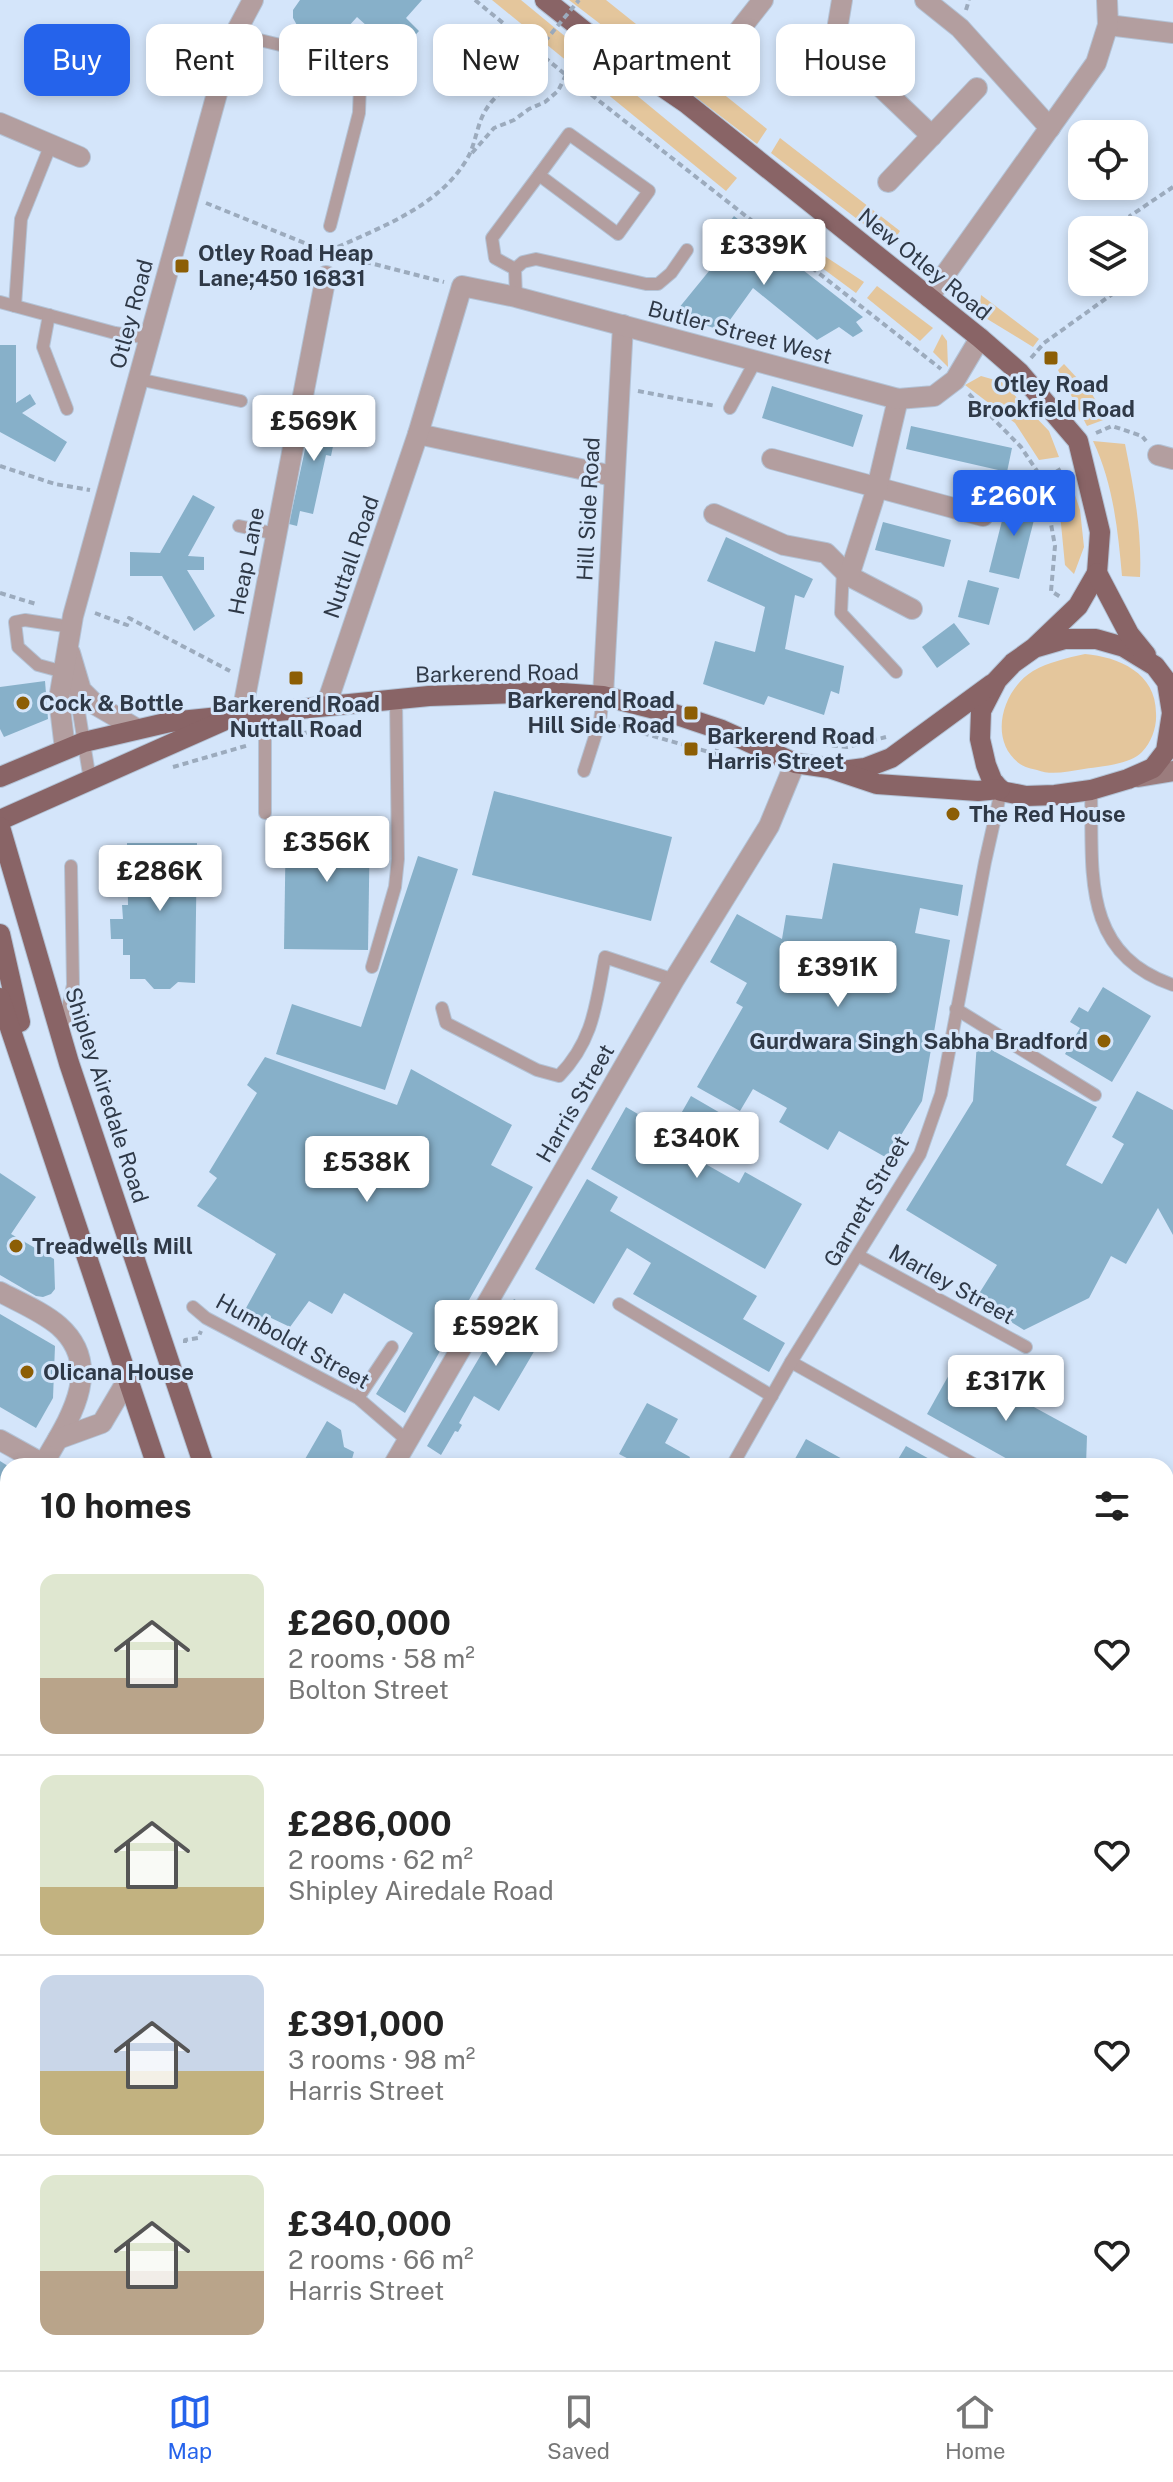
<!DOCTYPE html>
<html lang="en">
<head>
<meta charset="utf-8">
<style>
  body { margin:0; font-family:"Public Sans",sans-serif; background:#f6f6f6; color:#222; height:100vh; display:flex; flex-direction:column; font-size:30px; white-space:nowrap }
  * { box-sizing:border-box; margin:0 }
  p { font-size:26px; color:#767676 }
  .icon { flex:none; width:44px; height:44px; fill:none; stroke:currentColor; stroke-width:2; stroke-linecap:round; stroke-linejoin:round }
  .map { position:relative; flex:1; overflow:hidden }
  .details { position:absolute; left:0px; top:1458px; width:1174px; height:912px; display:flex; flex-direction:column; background:#fff; border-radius:24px 24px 0 0; box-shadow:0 4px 12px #0003 }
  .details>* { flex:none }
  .guide { position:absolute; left:24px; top:24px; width:1126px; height:72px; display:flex; gap:16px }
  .buttons { position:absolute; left:1068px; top:120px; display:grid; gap:16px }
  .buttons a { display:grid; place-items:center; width:80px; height:80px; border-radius:16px; background:#fff; box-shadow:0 4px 12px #0003; font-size:40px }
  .price { position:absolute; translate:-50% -68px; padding:0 18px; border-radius:8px; background:#fff; color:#222; font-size:26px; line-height:52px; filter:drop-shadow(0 2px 4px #0008) }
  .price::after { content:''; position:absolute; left:50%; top:48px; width:24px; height:18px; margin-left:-12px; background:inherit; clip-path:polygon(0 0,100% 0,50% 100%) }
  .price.current { background:#2563eb; color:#fff }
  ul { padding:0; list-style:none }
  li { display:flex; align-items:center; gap:24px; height:200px; padding:0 40px }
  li+li { border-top:2px solid #e0e0e0 }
  li span { display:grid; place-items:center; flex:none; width:224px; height:160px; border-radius:16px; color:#555 }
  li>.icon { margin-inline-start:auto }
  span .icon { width:96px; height:96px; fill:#fffc; stroke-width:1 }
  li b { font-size:34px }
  h2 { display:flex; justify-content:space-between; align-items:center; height:96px; padding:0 40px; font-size:34px }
  .chip { padding:0 28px; border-radius:16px; background:#fff; box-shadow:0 4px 12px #0003; font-size:28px; line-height:72px }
  .chip.current { background:#2563eb; color:#fff }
  .tabs { display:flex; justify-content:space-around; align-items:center; height:112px; border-top:2px solid #e0e0e0; background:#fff; font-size:22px; color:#767676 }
  .tabs a { display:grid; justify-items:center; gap:4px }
  .tabs .current { color:#2563eb }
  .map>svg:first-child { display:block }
  .green { fill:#e4c69c }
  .building { fill:#87b0c9 }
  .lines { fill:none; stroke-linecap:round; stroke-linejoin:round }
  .lane-casing { stroke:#b3c3d6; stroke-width:14 }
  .street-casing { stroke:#b3c3d6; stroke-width:22 }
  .secondary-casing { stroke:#b3c3d6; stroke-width:22 }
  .primary-casing { stroke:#b3c3d6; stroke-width:22 }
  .path { stroke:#9cabbd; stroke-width:4; stroke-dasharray:6 4; stroke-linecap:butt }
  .lane { stroke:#b39e9f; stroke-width:12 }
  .street { stroke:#b39e9f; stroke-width:20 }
  .secondary { stroke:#9b7c7d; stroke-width:20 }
  .primary { stroke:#896466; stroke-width:20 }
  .path-bridge { stroke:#9cabbd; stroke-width:4; stroke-dasharray:6 4; stroke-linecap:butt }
  .poi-dot { fill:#8c5e05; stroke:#d4e5fa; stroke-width:3 }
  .labels { text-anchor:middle; stroke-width:6; stroke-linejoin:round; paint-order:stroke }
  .poi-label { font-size:22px; font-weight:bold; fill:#2f3947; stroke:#d4e5fa; text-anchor:start }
  .street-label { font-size:22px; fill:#2f3947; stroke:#d4e5fa }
</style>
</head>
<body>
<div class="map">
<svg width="1173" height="2370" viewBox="0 0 1173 2370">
  <rect width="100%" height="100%" fill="#d4e5fa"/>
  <!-- green -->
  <g class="green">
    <path d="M492,0H521L737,178L726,191Z"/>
    <path d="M569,0H606L767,129L757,144Z"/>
    <path d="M780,138L900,231L891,245L771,153Z"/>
    <path d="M814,249L864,282L856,293L806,256Z"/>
    <path d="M877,286L933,328L920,341L867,298Z"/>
    <path d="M981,295L1039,339L1033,347L979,314Z"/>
    <path d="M942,334L947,341L948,367L933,352Z"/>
    <path d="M1064,364L1092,394L1106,419L1087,426L1058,370Z"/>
    <path d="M981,376L1002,382L1049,431L1059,457L1039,460L1015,423L965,385Z"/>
    <path d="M1093,441L1125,444C1134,489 1142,531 1140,577L1122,576C1118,530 1113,483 1093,441Z"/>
    <path d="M1067,471L1080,510L1084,547L1074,574L1065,565L1058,493L1051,482Z"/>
    <path d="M1085,654C1119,657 1156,673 1156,713C1157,726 1152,742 1142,752C1129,765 1102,766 1084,769C1068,771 1052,776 1037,770C1032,769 1024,767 1020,764C987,740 1003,689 1033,671C1049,662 1067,658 1085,654Z"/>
    <path d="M0,2050H8V2126L0,2137Z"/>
  </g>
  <!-- building -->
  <g class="building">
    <path d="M300,0H422L406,18L419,31L398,54L357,17L338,38L328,28L320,36L306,34L298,27L293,18V10Z"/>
    <path d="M734,216L863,317L856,322L863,331L853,337L839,327L817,340L753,288L722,331L674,314L718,260L709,249Z"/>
    <path d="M0,345H16V403L30,394L36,404L22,413L67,442L55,462L0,432Z"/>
    <path d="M772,386L863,415L853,447L762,418Z"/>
    <path d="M313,412L339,417L331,456L326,455L313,514L300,511L297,526L289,524Z"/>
    <path d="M911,426L1012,448L1007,472L906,449Z"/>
    <path d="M193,495L215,507L188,556L204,557V570H187L215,616L194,631L162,576H130V552L160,553Z"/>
    <path d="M1008,497L1038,504L1019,579L989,572Z"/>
    <path d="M883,522L951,540L944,567L875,550Z"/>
    <path d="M726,537L813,579L804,598L795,595L785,649L844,666L839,694L831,691L824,715L768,696L764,705L703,684L715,641L755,652L765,607L707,581Z"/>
    <path d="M968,580L999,588L989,625L958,617Z"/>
    <path d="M954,623L970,644L937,668L922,647Z"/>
    <path d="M45,681L48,719L4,737L0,729V687Z"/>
    <path d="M494,791L672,837L651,921L472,875Z"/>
    <path d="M286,819L370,820L368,950L284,949Z"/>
    <path d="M127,843H197L195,983L178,982L170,989H154L145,979H130V955H123V939H111L110,919H123L122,905H128Z"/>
    <path d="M418,856L458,869L385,1090L276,1054L292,1004L361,1027Z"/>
    <path d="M833,863L963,885L958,916L920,908L915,933L950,940L922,1101L887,1158L839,1131L828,1150L779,1122L787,1108L753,1089L740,1111L697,1087L743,1007L736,1003L747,983L710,962L737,914L782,939L786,915L822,919Z"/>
    <path d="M1103,987L1151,1016L1112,1082L1065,1054L1080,1028L1070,1022L1079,1007L1088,1012Z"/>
    <path d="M977,1042L1097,1107L1066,1165L1102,1184L1124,1144L1112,1137L1137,1091L1173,1110V1235L1158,1208L1126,1264L1111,1256L1089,1298L1024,1330L975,1300L997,1265L906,1210L973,1101Z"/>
    <path d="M265,1057L397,1105L411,1069L512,1125L491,1165L533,1187L405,1413L376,1394L413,1333L344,1293L332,1314L309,1301L290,1327L267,1316L258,1328L241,1317L276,1254L197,1206L217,1178L209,1172L257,1093L247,1085Z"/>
    <path d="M691,1096L741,1125L728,1147L715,1139L702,1162L739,1183L745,1172L802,1204L765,1269L591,1169L626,1107L670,1133Z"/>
    <path d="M0,1173L36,1197L11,1234L54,1259L55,1289L51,1294L43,1297L36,1296L0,1275Z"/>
    <path d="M587,1179L618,1197L610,1211L757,1296L743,1319L785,1343L769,1372L633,1294L651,1263L627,1248L594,1304L535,1269Z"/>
    <path d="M514,1299L552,1321L499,1411L474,1396L459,1423L462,1425L458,1432L455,1431L441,1455L427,1446Z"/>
    <path d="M0,1314L55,1346L53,1398L36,1428L0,1407Z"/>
    <path d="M955,1364L1087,1436L1086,1466H1020L927,1414Z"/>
    <path d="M647,1403L678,1419L665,1443L690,1457L686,1466H642L619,1454Z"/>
    <path d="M327,1421L341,1430L344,1447L354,1452L350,1466H301Z"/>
    <path d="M806,1439L855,1466H791Z"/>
    <path d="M906,1446L942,1466H894Z"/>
    <path d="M0,1461L8,1466V1480L0,1494Z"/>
    <path d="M8,1564V1593L0,1589V1579Z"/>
    <path d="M0,1634L8,1639V1695L0,1690Z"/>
    <path d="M0,1725L8,1729V1770L0,1765Z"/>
    <path d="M1171,1751H1173V1828L1166,1827V1786Z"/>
    <path d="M8,1835V1853L0,1849V1840L4,1842Z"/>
    <path d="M1166,1871L1173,1872V2000L1166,1999Z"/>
    <path d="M2,1916L8,1918V1960H0V1920Z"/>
    <path d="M1166,2049L1173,2050V2101L1169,2130H1166Z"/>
    <path d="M1166,2184L1173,2185V2216L1166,2215Z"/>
    <path d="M1166,2239L1173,2240V2363L1166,2362Z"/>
    <path d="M820,2362H869L868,2370H819Z"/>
    <path d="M1123,2362H1145L1144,2370H1122Z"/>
  </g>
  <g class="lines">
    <!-- lane casing -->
    <g class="lane-casing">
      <g id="lane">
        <path d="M235,34L297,49L350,68L360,84L359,113L330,226"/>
        <path d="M569,134L649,191L618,234L539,175Z"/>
        <path d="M515,269L495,258L492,238L539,175"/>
        <path d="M516,297L515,269L523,262L536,259L646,284H658L671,273L687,250"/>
        <path d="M0,302L115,333L149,338"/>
        <path d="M15,306L21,219L51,144"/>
        <path d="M49,315L43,347L67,409"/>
        <path d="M138,379L241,401"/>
        <path d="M730,408L756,360"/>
        <path d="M239,526L276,534"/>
        <path d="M843,570L841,613L896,672"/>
        <path d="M64,672L38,665L18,647L15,622L25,620L71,627"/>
        <path d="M75,688L90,780"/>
        <path d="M265,711V813"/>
        <path d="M584,771L600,721L603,696"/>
        <path d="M1091,790C1093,871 1080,953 1173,985"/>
        <path d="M372,967L395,887L398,859L396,699"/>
        <path d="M442,1008L446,1023L537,1070L559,1076C594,1040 596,1003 605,957L674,980"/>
        <path d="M956,1009L1095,1095"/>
        <path d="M63,1030L73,985L71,866"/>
        <path d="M859,1256L1026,1347"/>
        <path d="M619,1304L772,1396"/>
        <path d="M193,1307L206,1318L358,1398L408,1441"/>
        <path d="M791,1362L977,1466"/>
        <path d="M358,1398L392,1347"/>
        <path d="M732,1466L791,1362L920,1154L941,1094L985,862L1001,791"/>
        <path d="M33,2362L35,2370"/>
        <path d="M108,2362L129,2370"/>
        <path d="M171,2370L173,2362"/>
        <path d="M223,2370L224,2362"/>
        <path d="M337,2370L338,2362"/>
        <path d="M479,2370L480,2362"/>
        <path d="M615,2370L616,2362"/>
        <path d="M963,2370L964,2362"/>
        <path d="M1109,2370L1110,2362"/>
      </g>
    </g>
    <!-- street casing -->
    <g class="street-casing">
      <g id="street">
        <path d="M842,0L838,24L842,50L932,136"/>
        <path d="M925,0L960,28L1050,128"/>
        <path d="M1108,25L1173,33"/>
        <path d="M722,52L763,0"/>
        <path d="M0,123L80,157"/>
        <path d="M888,182L977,88"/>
        <path d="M929,297L1096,63L1108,25L1107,0"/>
        <path d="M418,434L613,476"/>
        <path d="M1158,455L1173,459"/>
        <path d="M772,459L983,516"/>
        <path d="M714,514L784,545L826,553L849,576L912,609"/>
        <path d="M849,576L877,488L898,399"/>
        <path d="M70,653L81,690L96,705L137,729"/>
        <path d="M603,696L623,325"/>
        <path d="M326,706L418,434L462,286L516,297L898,399L934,396L955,380L980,338"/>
        <path d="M242,713L326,276"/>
        <path d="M65,749L59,699L73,616L224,68L235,34L253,0"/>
        <path d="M0,1292C19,1302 43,1312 59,1326C107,1369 66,1424 42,1466"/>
        <path d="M58,1439L102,1423L128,1379"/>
        <path d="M0,1440L47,1466"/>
        <path d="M393,1466L674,980L769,826L795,763"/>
        <path d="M1166,1506L1173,1507"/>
        <path d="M0,1539L8,1525"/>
        <path d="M1166,1595L1173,1547"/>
        <path d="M0,1621L8,1625"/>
        <path d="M0,1784L8,1789"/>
        <path d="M1166,1841L1173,1842"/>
        <path d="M0,1983H8"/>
        <path d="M1166,2018L1173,2019"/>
        <path d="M0,2041H8"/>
        <path d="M511,2362L521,2370"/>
      </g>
    </g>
    <!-- secondary casing -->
    <g class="secondary-casing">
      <path id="secondary" d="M1138,777L1173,771"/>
    </g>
    <!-- primary casing -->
    <g class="primary-casing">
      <g id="primary">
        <path d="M545,0L607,49L686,103L980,338L1019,372L1078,441L1100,532L1097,573L1078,606L1034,648L1013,663L997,680L981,711L980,739L986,765L992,780L1001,791L1026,796L1055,795L1091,790L1128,779L1153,768L1166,751L1172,713L1167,682L1155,666L1124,647L1096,639H1065L1034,648"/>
        <path d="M1097,573L1129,634L1146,655"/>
        <path d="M842,771L865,768L891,758L992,684"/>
        <path d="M0,777L84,742L170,722L429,696L547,692L603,696L671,713L722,730L795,763L829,768L877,784L978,791L1000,789"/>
        <path d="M0,820L223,721"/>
        <path d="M0,827L69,1063L204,1466"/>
        <path d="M0,934L20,1022"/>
        <path d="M0,998L157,1466"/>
        <path d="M0,2011L8,2012"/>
        <path d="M1166,2153L1173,2154"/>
        <path d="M0,2171L8,2160"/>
        <path d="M0,2262L8,2253"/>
      </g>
    </g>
    <!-- path -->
    <g class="path">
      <path d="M475,0L566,75L941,369"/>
      <path d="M966,10L969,0"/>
      <path d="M472,153L494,128L514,120L529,109L545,102L558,91L566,75L575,70L587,55"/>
      <path d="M206,203L327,252L444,282"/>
      <path d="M1130,230V216L1173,187"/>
      <path d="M329,251C378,228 438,208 467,159C476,144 477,122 487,108C493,98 505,89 513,80"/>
      <path d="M1031,358L1044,343L1129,282"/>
      <path d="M638,391L716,406"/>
      <path d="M969,394L1021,447L1043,480L1055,546L1051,591L1062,598"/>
      <path d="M1096,433L1112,426L1142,436L1146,441"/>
      <path d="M0,466L55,484L90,490"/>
      <path d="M995,504L1011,489L1043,480L1064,467"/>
      <path d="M0,593L36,604"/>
      <path d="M95,613L127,625L129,618L230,671"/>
      <path d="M614,725L716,754L717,749"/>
      <path d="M281,737L339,727"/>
      <path d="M812,743L847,747L886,737"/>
      <path d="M173,767L249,745"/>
      <path d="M185,1343V1340L198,1338L201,1331"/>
    </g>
    <!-- lane -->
    <use href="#lane" class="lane"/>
    <!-- street -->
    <use href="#street" class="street"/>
    <!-- secondary -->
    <use href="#secondary" class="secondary"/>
    <!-- primary -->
    <use href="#primary" class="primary"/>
    <!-- path-bridge -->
    <path class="path-bridge" d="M513,80L579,0"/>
  </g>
  <!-- markers -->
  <g class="poi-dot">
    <rect x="174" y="258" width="16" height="16" rx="4"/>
    <rect x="1043" y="350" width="16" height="16" rx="4"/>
    <rect x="288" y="670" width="16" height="16" rx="4"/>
    <circle cx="23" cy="703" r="8"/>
    <rect x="683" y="705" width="16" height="16" rx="4"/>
    <rect x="683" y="741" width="16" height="16" rx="4"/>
    <circle cx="953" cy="814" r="8"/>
    <circle cx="1104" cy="1041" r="8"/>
    <circle cx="16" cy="1246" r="8"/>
    <circle cx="27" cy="1372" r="8"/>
  </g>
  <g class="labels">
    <!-- poi labels -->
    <g class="poi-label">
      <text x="198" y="261">Otley Road Heap<tspan x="198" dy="25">Lane;450 16831</tspan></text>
      <text x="1051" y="392" text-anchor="middle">Otley Road<tspan x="1051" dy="25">Brookfield Road</tspan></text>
      <text x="675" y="708" text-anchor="end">Barkerend Road<tspan x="675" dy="25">Hill Side Road</tspan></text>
      <text x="39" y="711">Cock &amp; Bottle</text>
      <text x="296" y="712" text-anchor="middle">Barkerend Road<tspan x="296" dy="25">Nuttall Road</tspan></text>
      <text x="707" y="744">Barkerend Road<tspan x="707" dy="25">Harris Street</tspan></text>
      <text x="969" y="822">The Red House</text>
      <text x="1088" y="1049" text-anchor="end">Gurdwara Singh Sabha Bradford</text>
      <text x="32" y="1254">Treadwells Mill</text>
      <text x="43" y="1380">Olicana House</text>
    </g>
    <!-- street labels -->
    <g class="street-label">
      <text transform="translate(925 264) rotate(39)" y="8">New Otley Road</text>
      <text transform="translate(131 314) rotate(-75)" y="8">Otley Road</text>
      <text transform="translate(740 332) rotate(15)" y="8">Butler Street West</text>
      <text transform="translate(588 509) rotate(-87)" y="8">Hill Side Road</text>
      <text transform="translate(351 557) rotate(-71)" y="8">Nuttall Road</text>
      <text transform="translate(246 561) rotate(-79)" y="8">Heap Lane</text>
      <text transform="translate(497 673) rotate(-1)" y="8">Barkerend Road</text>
      <text transform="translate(107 1095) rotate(72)" y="8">Shipley Airedale Road</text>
      <text transform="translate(575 1103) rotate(-60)" y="8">Harris Street</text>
      <text transform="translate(866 1201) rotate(-60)" y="8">Garnett Street</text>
      <text transform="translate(952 1284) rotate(29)" y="8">Marley Street</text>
      <text transform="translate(293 1341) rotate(29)" y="8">Humboldt Street</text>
    </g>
  </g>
</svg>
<div class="buttons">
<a><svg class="icon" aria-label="locate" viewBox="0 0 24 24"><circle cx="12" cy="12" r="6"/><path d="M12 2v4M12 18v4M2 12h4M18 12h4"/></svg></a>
<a><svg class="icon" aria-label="layers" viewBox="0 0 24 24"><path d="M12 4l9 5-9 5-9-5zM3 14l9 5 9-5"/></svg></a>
</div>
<b class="price" style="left:764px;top:287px">£339K</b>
<b class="price" style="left:314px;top:463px">£569K</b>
<b class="price current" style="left:1014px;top:538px">£260K</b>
<b class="price" style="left:327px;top:884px">£356K</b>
<b class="price" style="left:160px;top:913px">£286K</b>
<b class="price" style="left:838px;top:1009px">£391K</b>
<b class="price" style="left:697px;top:1180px">£340K</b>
<b class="price" style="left:367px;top:1204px">£538K</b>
<b class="price" style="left:496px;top:1368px">£592K</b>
<b class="price" style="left:1006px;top:1423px">£317K</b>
<div class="guide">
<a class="chip current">Buy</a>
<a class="chip">Rent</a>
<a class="chip">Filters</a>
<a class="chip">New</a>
<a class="chip">Apartment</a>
<a class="chip">House</a>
</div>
<section class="details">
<h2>10 homes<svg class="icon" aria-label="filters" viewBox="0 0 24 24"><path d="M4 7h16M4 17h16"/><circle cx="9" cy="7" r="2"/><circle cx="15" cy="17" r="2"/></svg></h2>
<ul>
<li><span style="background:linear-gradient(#dfe7d0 65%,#b9a48a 0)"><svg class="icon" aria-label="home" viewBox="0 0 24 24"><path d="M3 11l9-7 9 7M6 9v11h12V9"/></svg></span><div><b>£260,000</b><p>2 rooms · 58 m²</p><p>Bolton Street</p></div><svg class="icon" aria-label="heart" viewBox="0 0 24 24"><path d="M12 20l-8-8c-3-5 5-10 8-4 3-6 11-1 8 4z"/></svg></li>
<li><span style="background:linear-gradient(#dfe7d0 70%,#c2b280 0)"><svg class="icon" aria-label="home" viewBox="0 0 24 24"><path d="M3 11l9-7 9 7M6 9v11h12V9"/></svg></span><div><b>£286,000</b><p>2 rooms · 62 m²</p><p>Shipley Airedale Road</p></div><svg class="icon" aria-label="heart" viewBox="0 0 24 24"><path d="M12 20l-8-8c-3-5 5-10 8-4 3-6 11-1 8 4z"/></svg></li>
<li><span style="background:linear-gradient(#c9d6e8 60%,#c2b280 0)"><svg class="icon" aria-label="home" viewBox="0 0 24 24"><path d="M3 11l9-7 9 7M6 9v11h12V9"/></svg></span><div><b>£391,000</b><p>3 rooms · 98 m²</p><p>Harris Street</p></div><svg class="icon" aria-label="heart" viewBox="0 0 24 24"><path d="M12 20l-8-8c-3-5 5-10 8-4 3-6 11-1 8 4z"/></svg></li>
<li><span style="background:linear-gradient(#dfe7d0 60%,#b9a48a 0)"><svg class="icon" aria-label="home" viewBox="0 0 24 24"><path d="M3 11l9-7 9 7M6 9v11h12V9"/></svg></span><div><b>£340,000</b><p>2 rooms · 66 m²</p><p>Harris Street</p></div><svg class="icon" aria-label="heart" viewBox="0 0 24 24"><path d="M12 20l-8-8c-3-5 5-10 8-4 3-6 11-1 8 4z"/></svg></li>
</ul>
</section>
</div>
<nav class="tabs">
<a class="current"><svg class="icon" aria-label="map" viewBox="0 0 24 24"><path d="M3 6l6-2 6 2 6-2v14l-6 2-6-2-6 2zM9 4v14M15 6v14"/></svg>Map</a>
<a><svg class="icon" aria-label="saved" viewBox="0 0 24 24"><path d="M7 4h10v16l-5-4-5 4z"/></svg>Saved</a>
<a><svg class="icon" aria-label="home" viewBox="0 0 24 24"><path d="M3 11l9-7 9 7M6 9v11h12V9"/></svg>Home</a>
</nav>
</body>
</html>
